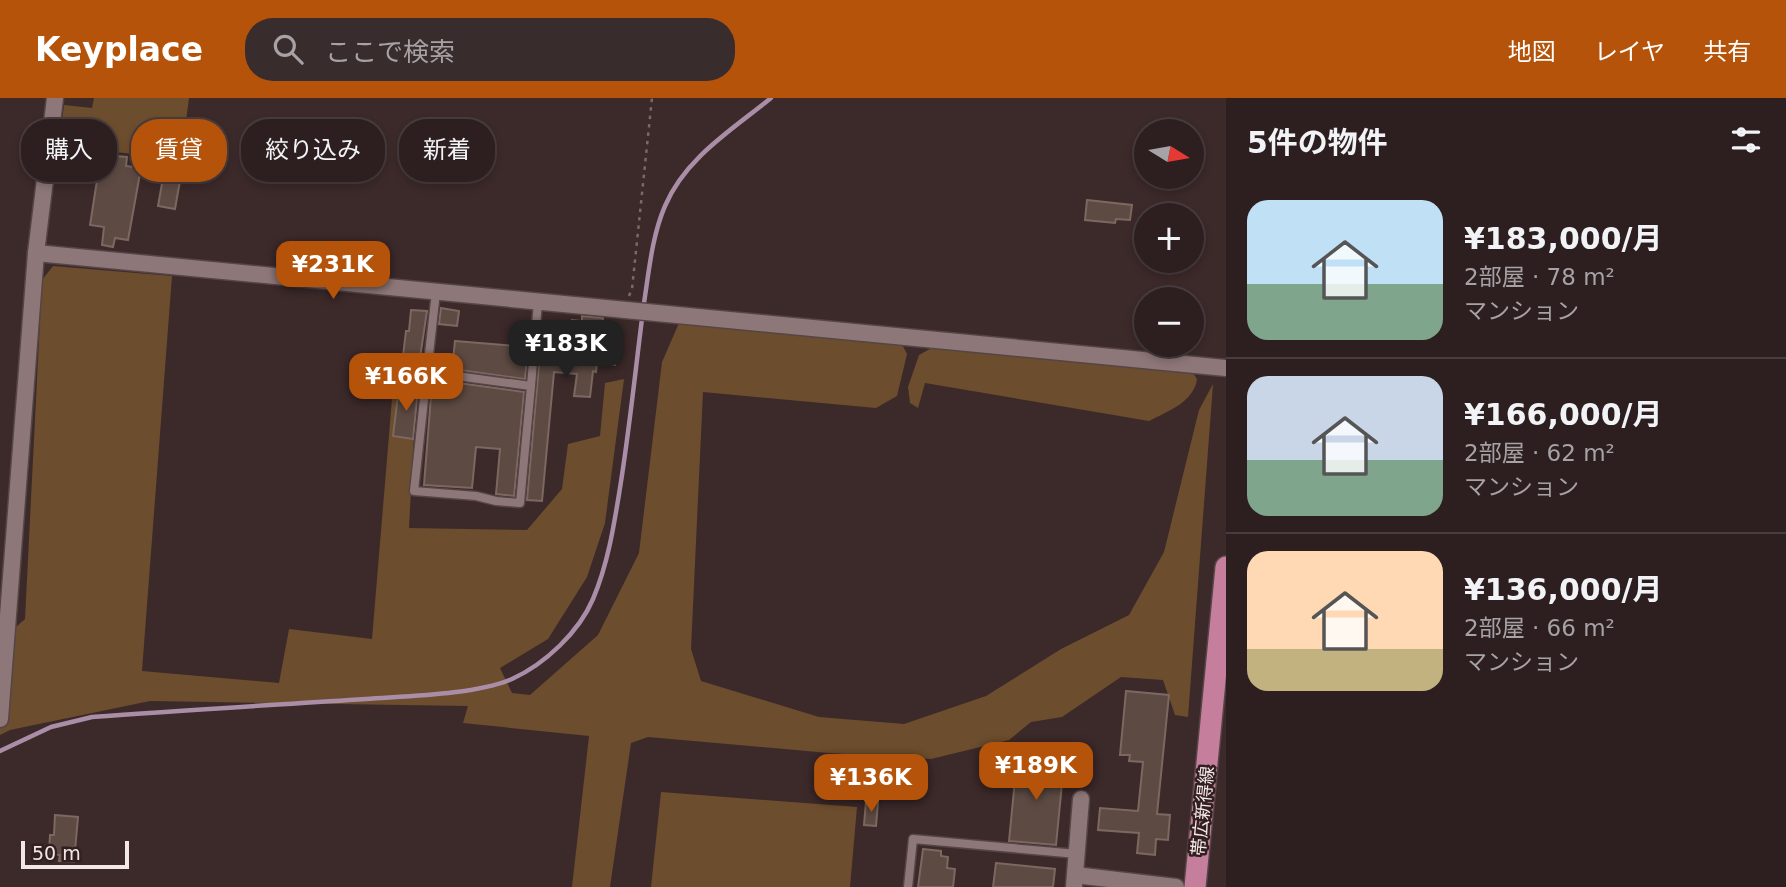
<!DOCTYPE html>
<html lang="ja">
<head>
<meta charset="utf-8">
<style>
  body { margin:0; font-family:"DejaVu Sans","Noto Sans JP",sans-serif; background:#392c2d; color:#f1f3f6; height:100vh; display:flex; flex-direction:column; font-size:26px; white-space:nowrap }
  * { box-sizing:border-box; margin:0 }
  p { font-size:23px; color:#a7a2a5 }
  .icon { flex:none; width:38px; height:38px; fill:none; stroke:currentColor; stroke-width:2; stroke-linecap:round; stroke-linejoin:round }
  .map { position:relative; flex:1; overflow:hidden }
  .drawer { display:flex; flex-direction:column; background:#2d1f20; width:560px }
  .drawer>* { flex:none }
  .guide { position:absolute; left:21px; top:21px; width:665px; height:63px; display:flex; gap:14px }
  .needle { width:46px; rotate:101deg }
  .tools { position:absolute; left:1134px; top:21px; display:grid; gap:14px }
  .tools a { display:grid; place-items:center; width:70px; height:70px; border-radius:50%; background:#2d1f20; box-shadow:0 4px 10px #0003,0 0 0 2px #483d3e; font-size:35px }
  .scale { position:absolute; left:21px; bottom:18px; width:108px; box-sizing:border-box; padding-left:7px; border:4px solid #f4e7e7; border-top:0; font-size:19px; line-height:24px; white-space:nowrap; color:#f4e7e7; -webkit-text-stroke:5px #322021; paint-order:stroke }
  .price { position:absolute; translate:-50% -60px; padding:0 16px; border-radius:14px; background:#b45309; color:#fff; font-size:23px; line-height:46px; filter:drop-shadow(0 2px 4px #0008) }
  .price::after { content:''; position:absolute; left:50%; top:42px; width:21px; height:16px; margin-left:-10px; background:inherit; clip-path:polygon(0 0,100% 0,50% 100%) }
  .price.on { background:#222; color:#fff }
  ul { padding:0; list-style:none }
  li { display:flex; align-items:center; gap:21px; height:175px; padding:0 21px }
  li+li { border-top:2px solid #483d3e }
  li span { display:grid; place-items:center; flex:none; width:196px; height:140px; border-radius:21px; color:#555 }
  li>.icon { margin-inline-start:auto }
  span .icon { width:84px; height:84px; fill:#fffc; stroke-width:1 }
  li b { font-size:30px }
  h2 { display:flex; justify-content:space-between; align-items:center; height:84px; padding:0 21px; font-size:30px }
  .chip { padding:0 24px; border-radius:28px; background:#2d1f20; box-shadow:0 4px 10px #0003,0 0 0 2px #483d3e; font-size:24px; line-height:63px }
  .chip.on { background:#b45309; color:#fff }
  header { display:flex; align-items:center; gap:42px; box-sizing:border-box; height:98px; padding:0 35px; background:#b45309; color:#fff }
  header strong { font-size:33px }
  nav { display:flex; gap:38px; margin-inline-start:auto; font-size:24px }
  .search { width:490px; height:63px; background:#392c2d; display:flex; align-items:center; gap:18px; box-sizing:border-box; padding:0 24px; border-radius:28px; color:#a7a2a5; font-size:26px }
  main { display:flex; flex:1; min-height:0 }
  .map>svg:first-child { display:block }
  .green { fill:#6c4d2d }
  .lines { fill:none; stroke-linecap:round; stroke-linejoin:round }
  .stream { stroke:#aa8da7; stroke-width:4.5 }
  .building { fill:#5d4a43; stroke:#7c6860; stroke-width:2 }
  .lane-casing { stroke:#554546; stroke-width:11 }
  .street-casing { stroke:#554546; stroke-width:19 }
  .primary-casing { stroke:#554546; stroke-width:24 }
  .path { stroke:#7a696a; stroke-width:2.5; stroke-dasharray:3.5 5; stroke-linecap:butt }
  .lane { stroke:#8e7778; stroke-width:8 }
  .street { stroke:#8e7778; stroke-width:16 }
  .primary { stroke:#c67e9d; stroke-width:21 }
  .labels { text-anchor:middle; stroke-width:5; stroke-linejoin:round; paint-order:stroke }
  .street-label { font-size:18px; fill:#f4e7e7; stroke:#322021 }
</style>
</head>
<body>
<header>
<strong>Keyplace</strong>
<div class="search"><svg class="icon" aria-label="search" viewBox="0 0 24 24"><circle cx="10" cy="10" r="6"/><path d="M15 15l6 6"/></svg>ここで検索</div>
<nav><a>地図</a><a>レイヤ</a><a>共有</a></nav>
</header>
<main>
<div class="map">
<svg width="1226" height="789" viewBox="0 0 1226 789">
  <rect width="100%" height="100%" fill="#3c292a"/>
  <!-- green -->
  <g class="green">
    <path d="M94,0H189L181,61L59,48L64,7L92,10Z"/>
    <path d="M53,168L172,178L142,573L279,585L289,531L372,541L394,277L417,280L409,430L527,432L562,391L568,346L600,338L605,285L624,281L605,425L587,479L548,541L500,570L512,595L530,597L598,537L639,455L662,264L679,225L902,246L907,256L897,298L876,310L703,294L691,551L701,583L819,619L904,626L986,598L1061,551L1129,517L1164,454L1199,312L1213,286L1188,619L1175,617L1163,582L1121,579L1062,619L1031,624L1009,642L931,661L829,655L648,639L631,645L610,789H572L589,638L463,625L468,608L150,603L10,632L0,637V543L25,521L42,182Z"/>
    <path d="M937,247L1193,275L1197,281C1194,304 1168,313 1149,323L925,285L918,310L910,305L908,289L919,257Z"/>
    <path d="M661,694L857,709L850,789H651Z"/>
  </g>
  <g class="lines">
    <!-- stream -->
    <path class="stream" d="M0,653L51,629L92,619C183,612 274,607 366,601C407,598 474,597 512,581C545,566 579,534 593,501C608,466 614,427 620,390C630,328 636,266 644,205C649,173 652,138 665,108C685,60 733,31 771,0"/>
  </g>
  <!-- building -->
  <g class="building">
    <path d="M59,51L100,55L99,67L58,63Z"/>
    <path d="M101,57L127,59L126,68L141,70L128,142L115,140L113,149L102,147L104,129L90,127Z"/>
    <path d="M166,63L183,66L175,111L158,108Z"/>
    <path d="M1087,102L1132,107L1130,122L1116,121L1115,125L1085,122Z"/>
    <path d="M441,210L459,213L457,228L439,226Z"/>
    <path d="M411,212L427,213L420,260L403,258L406,233H409Z"/>
    <path d="M582,218L603,220L602,228L619,230L615,267L597,265L596,274L593,273L590,299L574,298L577,276L554,274L542,403L527,402L542,233L571,236L572,222L582,223Z"/>
    <path d="M455,243L528,249L525,281L452,271Z"/>
    <path d="M451,284L524,294L514,398L496,396L500,351L476,349L472,390L424,387L432,285L450,296Z"/>
    <path d="M399,289L418,291L413,341L393,338Z"/>
    <path d="M1126,593L1169,597L1157,716L1170,717L1168,742L1156,741L1155,757L1137,755L1139,735L1098,732L1100,710L1138,713L1143,664L1129,663L1130,657H1120Z"/>
    <path d="M1017,661L1064,665L1056,747L1009,743Z"/>
    <path d="M866,703L878,704L876,728L864,727Z"/>
    <path d="M55,717L78,719L74,764L59,763L60,757L49,756L50,737H54Z"/>
    <path d="M923,751L941,753V758L948,759L947,770L955,771L953,789H918Z"/>
    <path d="M996,765L1055,771L1053,789H993Z"/>
  </g>
  <g class="lines">
    <!-- lane casing -->
    <g class="lane-casing">
      <g id="lane">
        <path d="M436,194L427,274L531,288L538,204"/>
        <path d="M427,274L414,393L476,398L496,403L520,405L531,288"/>
        <path d="M908,789L913,741L1077,756"/>
      </g>
    </g>
    <!-- street casing -->
    <g class="street-casing">
      <g id="street">
        <path d="M36,155L1226,270"/>
        <path d="M0,621L36,155L55,0"/>
        <path d="M1075,777L1176,789"/>
        <path d="M1074,789L1081,701"/>
      </g>
    </g>
    <!-- primary casing -->
    <g class="primary-casing">
      <path id="primary" d="M1195,789L1226,469"/>
    </g>
    <!-- path -->
    <path class="path" d="M629,198L632,191L652,0"/>
    <!-- lane -->
    <use href="#lane" class="lane"/>
    <!-- street -->
    <use href="#street" class="street"/>
    <!-- primary -->
    <use href="#primary" class="primary"/>
  </g>
  <g class="labels">
    <!-- street labels -->
    <g class="street-label">
      <text transform="translate(1203 713) rotate(-84)" y="6">帯広新得線</text>
    </g>
  </g>
</svg>
<div class="tools">
<a><svg class="needle" viewBox="-14 -14 28 28"><path d="M0-13l5 13h-10z" fill="#e53935"/><path d="M0 13l5-13h-10z" fill="#a7a2a5"/></svg></a>
<a>+</a>
<a>−</a>
</div>
<div class="scale">50 m</div>
<b class="price" style="left:333px;top:203px">¥231K</b>
<b class="price on" style="left:566px;top:282px">¥183K</b>
<b class="price" style="left:406px;top:315px">¥166K</b>
<b class="price" style="left:1036px;top:704px">¥189K</b>
<b class="price" style="left:871px;top:716px">¥136K</b>
<div class="guide">
<a class="chip">購入</a>
<a class="chip on">賃貸</a>
<a class="chip">絞り込み</a>
<a class="chip">新着</a>
</div>
</div>
<section class="drawer">
<h2>5件の物件<svg class="icon" aria-label="filters" viewBox="0 0 24 24"><path d="M4 7h16M4 17h16"/><circle cx="9" cy="7" r="2"/><circle cx="15" cy="17" r="2"/></svg></h2>
<ul>
<li><span style="background:linear-gradient(#bfe0f5 60%,#7fa58c 0)"><svg class="icon" aria-label="home" viewBox="0 0 24 24"><path d="M3 11l9-7 9 7M6 9v11h12V9"/></svg></span><div><b>¥183,000/月</b><p>2部屋 · 78 m²</p><p>マンション</p></div></li>
<li><span style="background:linear-gradient(#c9d6e8 60%,#7fa58c 0)"><svg class="icon" aria-label="home" viewBox="0 0 24 24"><path d="M3 11l9-7 9 7M6 9v11h12V9"/></svg></span><div><b>¥166,000/月</b><p>2部屋 · 62 m²</p><p>マンション</p></div></li>
<li><span style="background:linear-gradient(#ffd9b3 70%,#c2b280 0)"><svg class="icon" aria-label="home" viewBox="0 0 24 24"><path d="M3 11l9-7 9 7M6 9v11h12V9"/></svg></span><div><b>¥136,000/月</b><p>2部屋 · 66 m²</p><p>マンション</p></div></li>
</ul>
</section>
</main>
</body>
</html>
